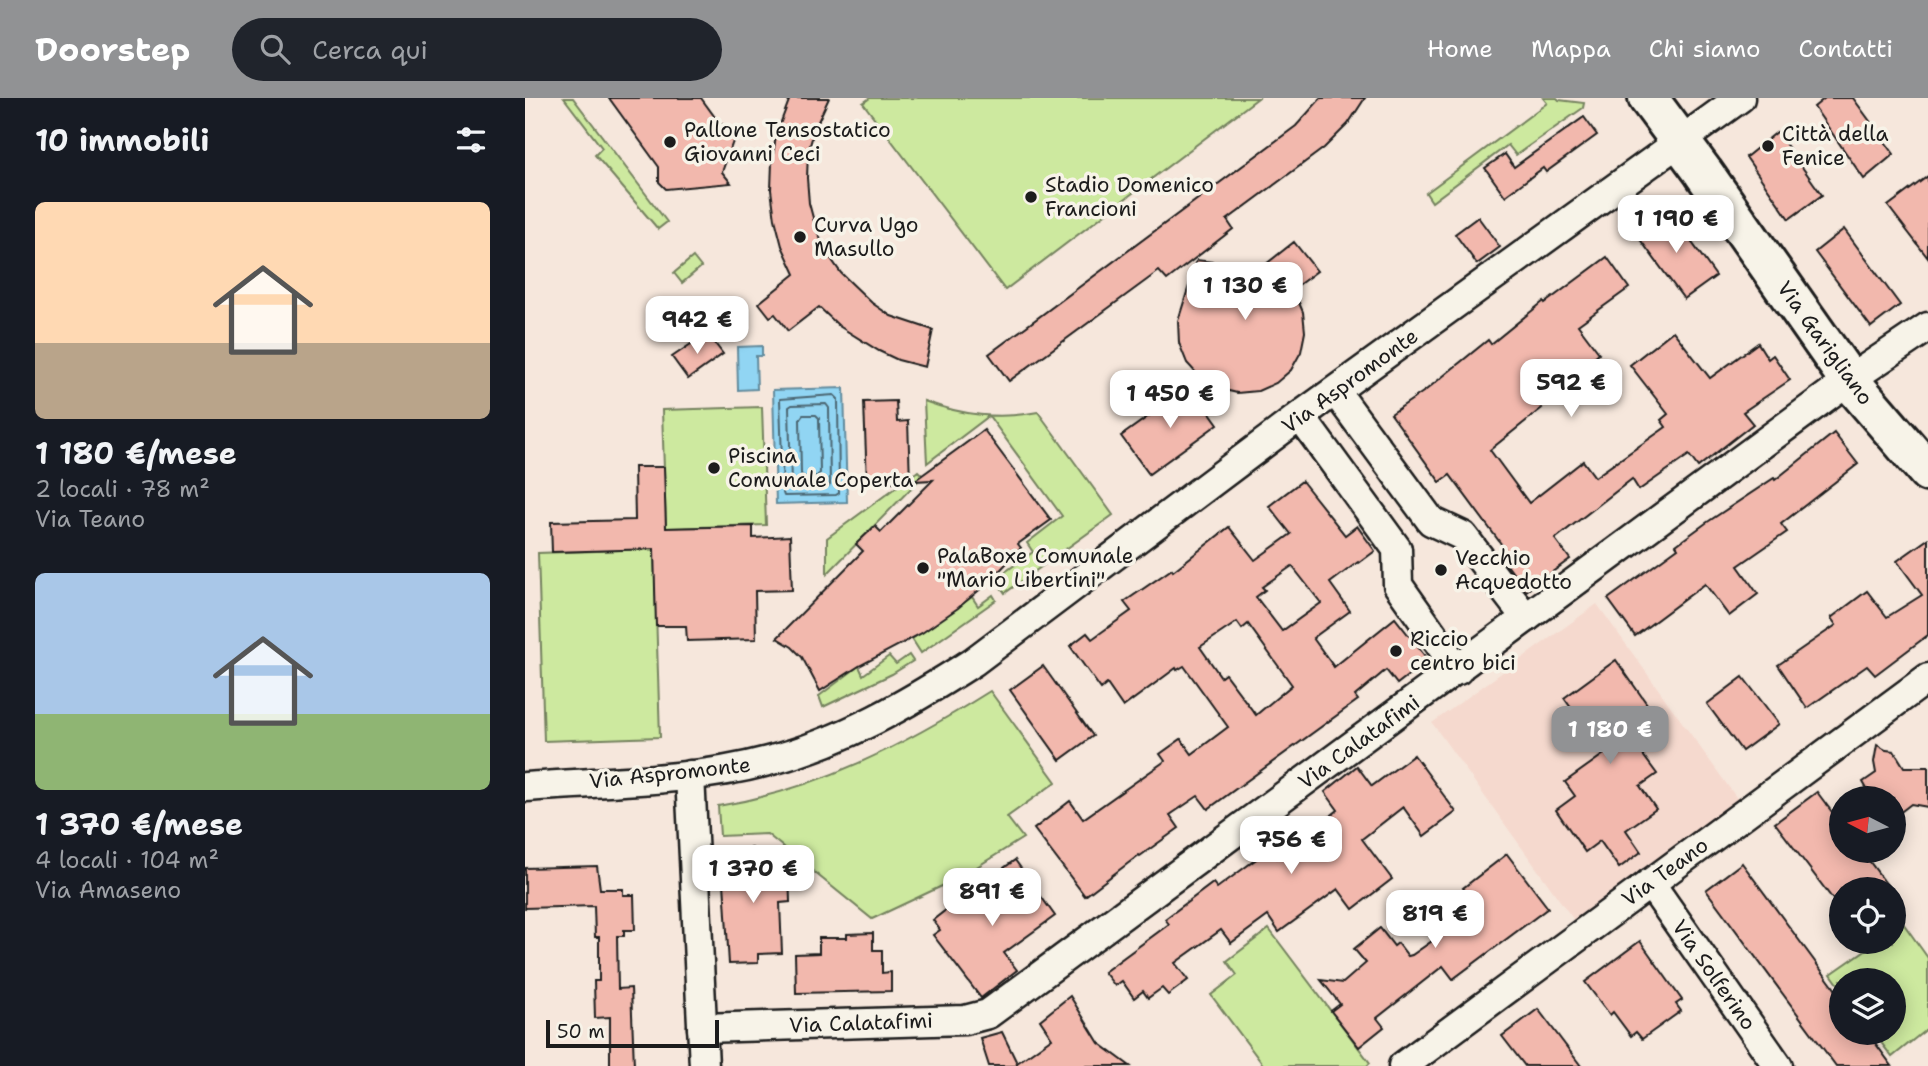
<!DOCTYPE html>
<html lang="it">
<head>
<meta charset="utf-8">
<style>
  body { margin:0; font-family:"Shantell Sans",sans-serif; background:#20242c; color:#f1f3f6; height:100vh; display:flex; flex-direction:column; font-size:26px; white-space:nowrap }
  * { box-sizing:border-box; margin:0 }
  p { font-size:23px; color:#9ea1a6 }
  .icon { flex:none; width:38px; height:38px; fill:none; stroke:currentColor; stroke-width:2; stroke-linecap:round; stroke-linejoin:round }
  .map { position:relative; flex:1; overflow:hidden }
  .details { display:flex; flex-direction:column; background:#171b24; width:525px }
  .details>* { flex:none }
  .needle { width:46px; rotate:276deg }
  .buttons { position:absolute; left:1304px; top:688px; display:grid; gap:14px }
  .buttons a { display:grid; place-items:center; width:77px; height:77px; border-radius:50%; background:#171b24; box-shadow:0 4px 18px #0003; font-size:35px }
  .scale { position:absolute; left:21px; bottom:18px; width:173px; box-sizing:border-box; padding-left:7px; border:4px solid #1c1c1c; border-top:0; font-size:19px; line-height:24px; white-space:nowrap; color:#1c1c1c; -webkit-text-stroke:5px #f7f3e8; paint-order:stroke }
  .price { position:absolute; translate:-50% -60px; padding:0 16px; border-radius:14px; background:#fff; color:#222; font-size:23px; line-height:46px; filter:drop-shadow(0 2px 4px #0008) }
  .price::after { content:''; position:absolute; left:50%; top:42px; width:21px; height:16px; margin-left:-10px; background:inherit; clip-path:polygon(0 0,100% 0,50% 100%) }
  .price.selected { background:#919294; color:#fff }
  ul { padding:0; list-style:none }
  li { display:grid; align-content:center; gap:14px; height:371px; padding:0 35px }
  li span { display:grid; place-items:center; height:217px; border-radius:10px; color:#555 }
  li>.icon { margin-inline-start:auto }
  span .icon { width:126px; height:126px; fill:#fffc; stroke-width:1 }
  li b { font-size:30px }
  h2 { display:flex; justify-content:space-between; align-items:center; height:84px; padding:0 35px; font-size:30px }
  header { display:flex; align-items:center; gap:42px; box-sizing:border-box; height:98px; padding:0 35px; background:#919294; color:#fff }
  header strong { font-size:33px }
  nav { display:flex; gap:38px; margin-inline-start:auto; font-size:24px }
  .search { width:490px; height:63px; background:#20242c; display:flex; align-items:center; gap:18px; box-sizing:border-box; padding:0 24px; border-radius:38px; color:#9ea1a6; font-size:26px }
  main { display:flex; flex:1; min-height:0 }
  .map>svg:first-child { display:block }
  .built { fill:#f5d9ce }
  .green { fill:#cde99f; stroke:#74825e; stroke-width:2 }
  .water { fill:#91d5f3; stroke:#628b9d; stroke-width:2 }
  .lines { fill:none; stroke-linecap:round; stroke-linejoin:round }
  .shore { stroke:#4b6672; stroke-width:2 }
  .building { fill:#f2b8ad; stroke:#1c1c1c; stroke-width:2; fill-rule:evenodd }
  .street-casing { stroke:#1c1c1c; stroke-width:33 }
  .secondary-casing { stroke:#1c1c1c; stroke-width:44 }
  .street { stroke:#f7f3e8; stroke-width:28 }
  .secondary { stroke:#f7f3e8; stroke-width:38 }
  .poi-dot { fill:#1c1c1c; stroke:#f7f3e8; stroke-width:2.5 }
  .labels { text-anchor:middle; stroke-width:7; stroke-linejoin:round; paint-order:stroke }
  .poi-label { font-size:21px; fill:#1c1c1c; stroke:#f7f3e8; text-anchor:start }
  .street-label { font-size:21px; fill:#1c1c1c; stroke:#f7f3e8 }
</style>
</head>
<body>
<header>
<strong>Doorstep</strong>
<div class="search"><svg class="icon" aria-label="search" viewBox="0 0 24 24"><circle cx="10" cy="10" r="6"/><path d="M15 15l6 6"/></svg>Cerca qui</div>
<nav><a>Home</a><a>Mappa</a><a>Chi siamo</a><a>Contatti</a></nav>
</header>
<main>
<section class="details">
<h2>10 immobili<svg class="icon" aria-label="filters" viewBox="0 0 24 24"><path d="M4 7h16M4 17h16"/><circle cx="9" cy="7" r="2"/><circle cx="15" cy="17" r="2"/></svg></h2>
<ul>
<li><span style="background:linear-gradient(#ffd9b3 65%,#b9a48a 0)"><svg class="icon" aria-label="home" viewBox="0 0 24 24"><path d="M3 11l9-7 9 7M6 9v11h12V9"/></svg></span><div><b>1 180 €/mese</b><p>2 locali · 78 m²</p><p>Via Teano</p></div></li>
<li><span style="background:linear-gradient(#a9c7e8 65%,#8fb573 0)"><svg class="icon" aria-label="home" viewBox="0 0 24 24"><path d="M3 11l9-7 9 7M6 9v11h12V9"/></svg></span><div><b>1 370 €/mese</b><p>4 locali · 104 m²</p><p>Via Amaseno</p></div></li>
</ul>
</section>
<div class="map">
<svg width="1403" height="968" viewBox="0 0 1403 968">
  <rect width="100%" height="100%" fill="#f6e7dc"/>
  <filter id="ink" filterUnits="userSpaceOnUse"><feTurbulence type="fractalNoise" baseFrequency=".0143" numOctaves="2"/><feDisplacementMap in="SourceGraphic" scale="14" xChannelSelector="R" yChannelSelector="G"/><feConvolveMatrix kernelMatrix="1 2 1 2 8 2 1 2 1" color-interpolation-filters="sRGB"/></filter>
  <g filter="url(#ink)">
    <!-- built -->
    <path class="built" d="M1072,506L1216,706L1051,825L907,625Z"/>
    <!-- green -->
    <g class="green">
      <path d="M39,0H48L142,124L133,131L70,57L77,50Z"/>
      <path d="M345,0H733L480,192L338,5Z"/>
      <path d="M1018,0H1032L1034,2L1059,5L1058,10L991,57L983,47L907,104L901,95L1022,5Z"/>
      <path d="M168,159L176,169L157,185L149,175Z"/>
      <path d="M399,303C437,317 473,322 513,314L588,417L480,495L470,481L508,454L502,445L537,418L464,318L402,365Z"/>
      <path d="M237,309L241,427L141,430L137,312Z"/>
      <path d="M393,373L398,378L302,476V440Z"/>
      <path d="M129,451L135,639L19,643L13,455Z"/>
      <path d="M468,497L471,502L396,555L387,541L447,499L453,508Z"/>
      <path d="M384,557L388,563L367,576L298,609L294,598L334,568L338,577L364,558L371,566Z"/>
      <path d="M465,593L531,684L482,719L498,740L434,780L347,821L242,736L195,738L193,708C293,692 381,646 465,593Z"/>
      <path d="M1378,825L1403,860V930L1367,959L1349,935L1368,934V882H1316V890L1306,876L1352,844H1368L1369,831Z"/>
      <path d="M744,831L845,965L842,968H739L686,897L712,877L702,863Z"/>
    </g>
    <!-- water -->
    <g class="water">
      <path d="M237,248V258H231L232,291L213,292L212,249Z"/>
      <path d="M319,290L322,404L251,406L248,292Z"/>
    </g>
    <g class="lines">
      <!-- shore -->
      <g class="shore">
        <path d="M309,297L313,301L314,395L311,397L259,398L258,395L255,301Z"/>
        <path d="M301,306L304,310L305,387L303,389H268L266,386L264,309L267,307Z"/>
        <path d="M278,317H291L294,320L295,375L292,378L279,379L276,376L275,321Z"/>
      </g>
    </g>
    <!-- building -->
    <g class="building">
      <path d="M84,0H176L195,26L204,28L211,35L197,74L206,85L141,91L134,84V69Z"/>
      <path d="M265,0H304L290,30L283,54L282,80L284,105L291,131L302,155L316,175L347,205L366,218L408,232L400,269L373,262L354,253L314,228L294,209L263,233L250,216L245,219L234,205L270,176L257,148L250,121L246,92L247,64L251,37Z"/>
      <path d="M796,0H840L823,26L799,50L702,122L708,131L642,182L634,173L484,283L464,256L771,28Z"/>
      <path d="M1300,0H1328L1369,56L1339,81L1289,9Z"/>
      <path d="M1059,19L1072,37L1021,74L1018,70L980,98L960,70L980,56L989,69Z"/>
      <path d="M1252,34L1297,97L1264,121L1221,59Z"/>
      <path d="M1403,78V160L1363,108Z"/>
      <path d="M1145,114L1191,178L1159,201L1111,136L1129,122L1131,125Z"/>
      <path d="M953,119L975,149L952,166L930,136Z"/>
      <path d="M1319,131L1375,207L1346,229L1290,154Z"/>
      <path d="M769,144L792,173L768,191L778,214L780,234L776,254L766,272L751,285L733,293L712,295L683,288L662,265L654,245L653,223L672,162L736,170Z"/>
      <path d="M1082,159L1104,190L1053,227L1074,255L1057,269L1053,263L1009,299L1017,310L965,352L1004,405L1058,363L1070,379L1141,329L1136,322L1143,316L1105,267L1148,233L1185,280L1233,245L1243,261L1248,257L1265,282L1218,314L1228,326L1173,369L1164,357L1114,392L1107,381L1030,441L1045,461L1001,493L982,467L988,462L925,377L915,384L866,316L901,292L963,242L966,246L1019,203L1020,205Z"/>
      <path d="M182,235L198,256L163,281L147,259Z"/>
      <path d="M666,288L693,326L624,376L596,338Z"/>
      <path d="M371,303L372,324L383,323L385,383L342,385L339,304Z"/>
      <path d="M459,332L526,422L493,446L496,450L465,483L433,510L397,535L334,568L295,593L277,559L267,549L252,540L338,453L331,446L350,428L356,434L408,382L389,383Z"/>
      <path d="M1309,335L1333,366L1256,426L1262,434L1213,468L1233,496L1204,518L1180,486L1110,538L1083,501L1153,450L1151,447L1181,425L1249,380L1250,382Z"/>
      <path d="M109,369H139L141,430L228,428V440L265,438L267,492L230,493L231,541L162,543L161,528H131L129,451L27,454L26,424L110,422Z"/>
      <path d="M777,383L820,437L832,428L850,453L834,465L833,464L805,485L825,513L788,540L809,569L870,520L903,562L872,586L861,572L830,598L833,602L683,711L673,698L645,717L654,730L615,758L614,757L560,798L509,731L545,703L558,721L640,663L635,656L656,641L667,656L703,629L659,568L652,572L651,570L598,609L582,586L576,591L545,548L562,535L567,541L606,513L599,504L647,471L648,473L704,429L730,462L766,436L744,408ZM767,468L796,505L757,533L731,499L740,492L737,489ZM712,524L717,531L723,526L767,587L731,617L700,576L696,579L675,549Z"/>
      <path d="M1403,441V537L1350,577L1342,568L1282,610L1253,567L1311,527L1306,520L1342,493L1362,519L1397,497L1372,463Z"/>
      <path d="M1091,562L1122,606L1111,614L1133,646L1118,657L1132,676L1115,688L1131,711L1101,732L1116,754L1094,770L1075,743L1060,754L1031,712L1050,698L1040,684L1079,656L1039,600Z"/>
      <path d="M518,568L568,638L535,662L485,592Z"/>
      <path d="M1218,579L1254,626L1217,653L1182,606Z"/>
      <path d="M1352,647L1361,652L1369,653L1379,669H1403V709L1386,706L1368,720V700H1347L1338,684L1351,675L1349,664Z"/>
      <path d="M889,657L931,714L899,738L878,709L837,741L867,781L828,811L813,791L754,834L743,818L706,845L696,832L650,865L663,882L643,897L637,890L623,900L618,893L609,900L597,883L590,888L579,874L644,826L640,821L688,785L692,790L745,751L752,760L813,712L800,694L832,668L847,688Z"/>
      <path d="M1292,694L1316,726V752H1336L1365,791H1316V812L1250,725Z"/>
      <path d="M227,750V754L240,753L241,775L264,774L265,804L255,805L257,855L233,856V865L204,866L197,752Z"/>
      <path d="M982,756L1023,810L928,881L918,868L852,920L859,929L834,949L806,913L815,906L796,882L818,885L841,865L829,851L855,830L869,848L873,845L883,858L887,857L954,810L938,790Z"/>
      <path d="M490,762L530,818L479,855L492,872L456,900L408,837L415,832L408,822L426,808L430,813L468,784L465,780Z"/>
      <path d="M1217,765L1316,899V934H1342L1367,968H1311L1181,792Z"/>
      <path d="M72,768L75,791H98V797H109L110,832H99V838H92L93,891L106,890L109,968H85V919L70,920L69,883H74V839H70L69,808L0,810V770Z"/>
      <path d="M348,835V852H357V875L366,874V893L271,895L270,856L294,855V840H322V836Z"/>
      <path d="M1115,843L1157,902L1151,906L1156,913L1117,941L1111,934L1106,938L1088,914L1085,917L1060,884Z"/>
      <path d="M545,898L574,945L605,968H464L455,940L477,934L492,965L527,940L515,922Z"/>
      <path d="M1013,911L1056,968H1000L977,938Z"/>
    </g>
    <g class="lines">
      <!-- street casing -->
      <g class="street-casing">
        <g id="street">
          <path d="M811,294L906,423L938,438L1001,520"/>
          <path d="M775,318L872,451L873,487L933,572"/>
          <path d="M165,677L179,968"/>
          <path d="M0,689C80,683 165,684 243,663C318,644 384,605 448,564L775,318L1215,0"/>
          <path d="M1125,785L1253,968"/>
          <path d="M177,930L440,922L463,916L1324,282L1403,229"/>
          <path d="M878,968L1403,580"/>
        </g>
      </g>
      <!-- secondary casing -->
      <g class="secondary-casing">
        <path id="secondary" d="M1123,0L1178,74L1324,282L1403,374"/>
      </g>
      <!-- street -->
      <use href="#street" class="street"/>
      <!-- secondary -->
      <use href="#secondary" class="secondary"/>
    </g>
  </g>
  <!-- markers -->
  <g class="poi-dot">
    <circle cx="145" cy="44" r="7"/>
    <circle cx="1243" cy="48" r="7"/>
    <circle cx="506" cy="99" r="7"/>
    <circle cx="275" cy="139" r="7"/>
    <circle cx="189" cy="370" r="7"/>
    <circle cx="398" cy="470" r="7"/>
    <circle cx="916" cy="472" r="7"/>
    <circle cx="871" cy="553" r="7"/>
  </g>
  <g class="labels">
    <!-- poi labels -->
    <g class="poi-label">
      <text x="159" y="39">Pallone Tensostatico<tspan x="159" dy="24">Giovanni Ceci</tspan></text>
      <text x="1257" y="43">Città della<tspan x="1257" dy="24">Fenice</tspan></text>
      <text x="520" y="94">Stadio Domenico<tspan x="520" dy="24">Francioni</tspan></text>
      <text x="289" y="134">Curva Ugo<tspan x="289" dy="24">Masullo</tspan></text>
      <text x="203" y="365">Piscina<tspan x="203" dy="24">Comunale Coperta</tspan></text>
      <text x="412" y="465">PalaBoxe Comunale<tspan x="412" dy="24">"Mario Libertini"</tspan></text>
      <text x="930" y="467">Vecchio<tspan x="930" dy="24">Acquedotto</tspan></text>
      <text x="885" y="548">Riccio<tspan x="885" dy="24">centro bici</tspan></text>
    </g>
    <!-- street labels -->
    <g class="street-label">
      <text transform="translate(1300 245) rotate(54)" y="7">Via Garigliano</text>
      <text transform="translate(825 283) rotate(-36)" y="7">Via Aspromonte</text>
      <text transform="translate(834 644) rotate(-36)" y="7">Via Calatafimi</text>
      <text transform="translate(145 675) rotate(-6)" y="7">Via Aspromonte</text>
      <text transform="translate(1140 774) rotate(-36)" y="7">Via Teano</text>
      <text transform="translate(1189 877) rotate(55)" y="7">Via Solferino</text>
      <text transform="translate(336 925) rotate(-2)" y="7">Via Calatafimi</text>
    </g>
  </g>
</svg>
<div class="buttons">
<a><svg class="needle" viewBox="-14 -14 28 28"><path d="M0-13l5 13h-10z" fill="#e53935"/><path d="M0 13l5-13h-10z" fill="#9ea1a6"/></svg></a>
<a><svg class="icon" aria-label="locate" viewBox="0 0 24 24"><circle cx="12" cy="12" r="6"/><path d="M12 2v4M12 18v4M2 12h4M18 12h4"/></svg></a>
<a><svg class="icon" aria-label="layers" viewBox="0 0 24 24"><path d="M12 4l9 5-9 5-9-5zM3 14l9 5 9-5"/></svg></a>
</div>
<div class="scale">50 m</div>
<b class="price" style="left:1151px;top:157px">1 190 €</b>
<b class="price" style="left:720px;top:224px">1 130 €</b>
<b class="price" style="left:172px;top:258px">942 €</b>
<b class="price" style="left:1046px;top:321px">592 €</b>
<b class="price" style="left:645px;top:332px">1 450 €</b>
<b class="price selected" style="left:1085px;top:668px">1 180 €</b>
<b class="price" style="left:766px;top:778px">756 €</b>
<b class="price" style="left:228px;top:807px">1 370 €</b>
<b class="price" style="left:467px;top:830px">891 €</b>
<b class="price" style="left:910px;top:852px">819 €</b>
</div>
</main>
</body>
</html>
